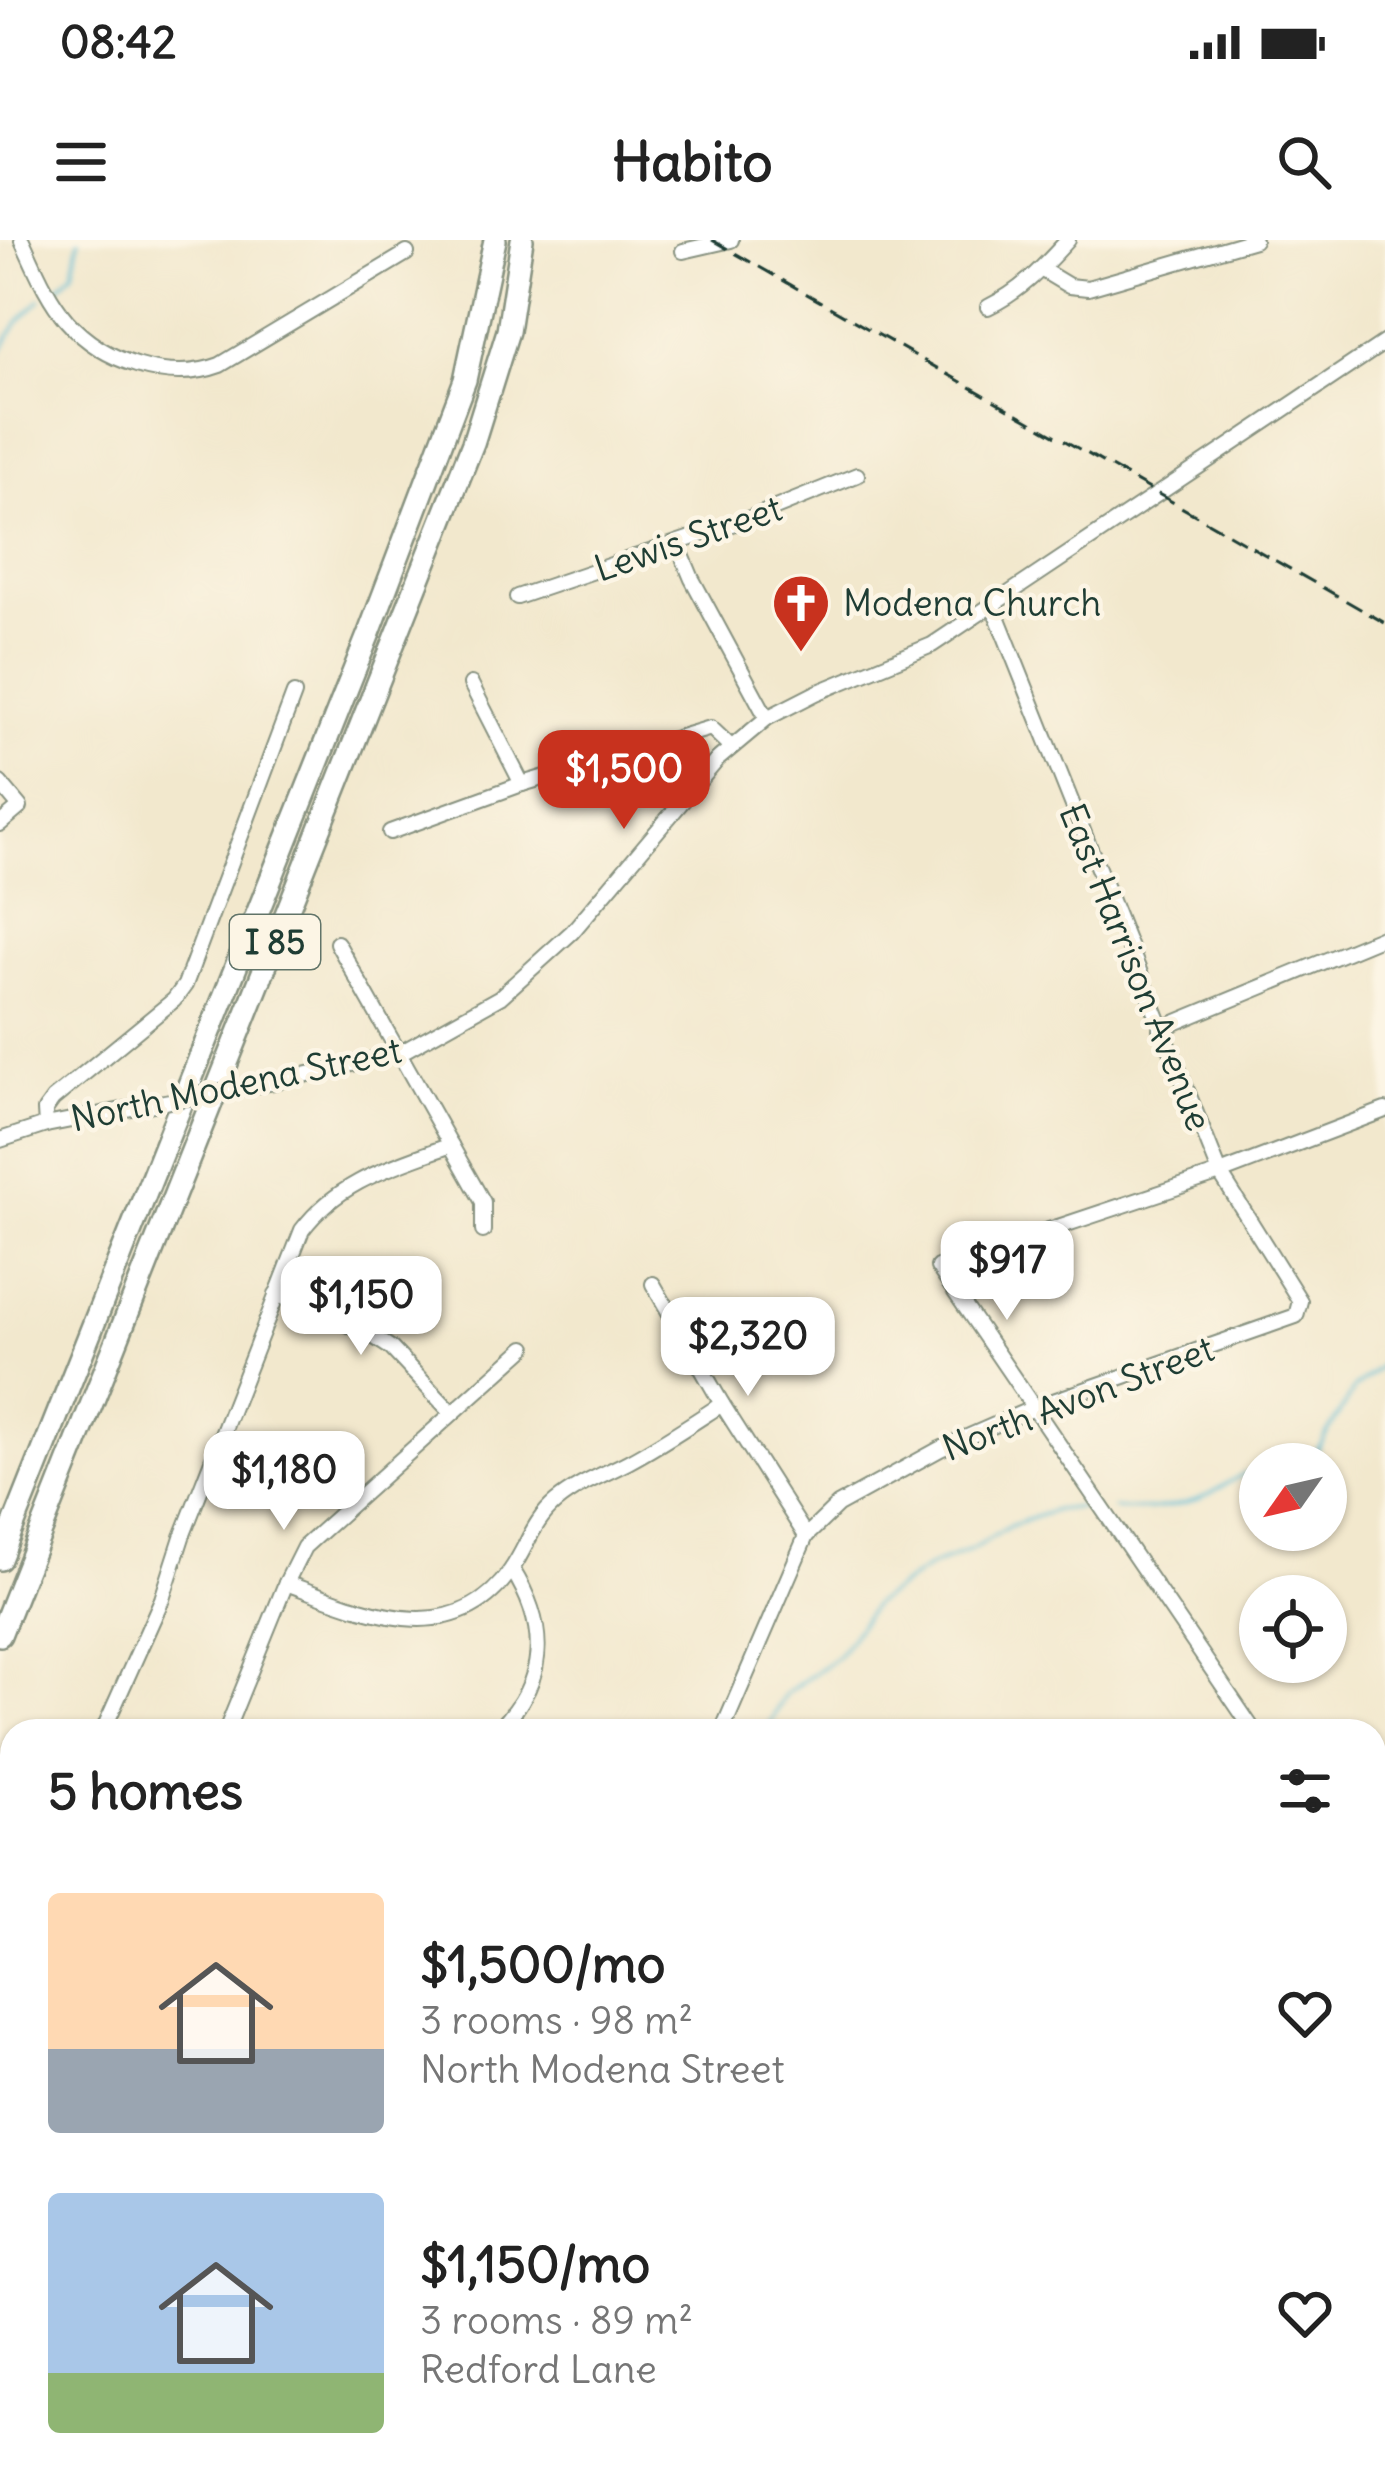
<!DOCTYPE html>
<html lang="en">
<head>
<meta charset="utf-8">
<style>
  body { margin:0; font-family:Delius,sans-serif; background:#f6f6f6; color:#222; height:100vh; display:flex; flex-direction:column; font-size:45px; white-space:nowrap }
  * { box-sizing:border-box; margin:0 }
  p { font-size:39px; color:#767676 }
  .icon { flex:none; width:66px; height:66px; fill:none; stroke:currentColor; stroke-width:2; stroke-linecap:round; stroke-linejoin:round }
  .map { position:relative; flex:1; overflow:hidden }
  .drawer { position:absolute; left:0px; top:1479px; width:1386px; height:771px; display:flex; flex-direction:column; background:#fff; border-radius:36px 36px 0 0; box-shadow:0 3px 9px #0004 }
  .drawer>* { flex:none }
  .needle { width:78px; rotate:236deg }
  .tools { position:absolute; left:1239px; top:1203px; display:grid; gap:24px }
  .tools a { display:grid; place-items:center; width:108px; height:108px; border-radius:50%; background:#fff; box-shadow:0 3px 9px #0004; font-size:60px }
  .price { position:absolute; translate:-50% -102px; padding:0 27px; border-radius:24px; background:#fff; color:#222; font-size:39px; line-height:78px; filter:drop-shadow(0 3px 6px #0008) }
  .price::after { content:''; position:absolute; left:50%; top:72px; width:36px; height:27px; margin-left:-18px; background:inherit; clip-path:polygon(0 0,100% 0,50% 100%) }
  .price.on { background:#c8321e; color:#fff }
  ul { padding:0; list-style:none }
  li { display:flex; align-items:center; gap:36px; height:300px; padding:0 48px }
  li span { display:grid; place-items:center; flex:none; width:336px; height:240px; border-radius:12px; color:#555 }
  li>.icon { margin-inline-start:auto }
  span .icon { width:144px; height:144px; fill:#fffc; stroke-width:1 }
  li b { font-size:51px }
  h2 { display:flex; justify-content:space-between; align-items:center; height:144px; padding:0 48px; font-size:51px }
  .status { display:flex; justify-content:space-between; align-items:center; height:84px; padding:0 60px; background:#fff; direction:ltr }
  .status svg { height:33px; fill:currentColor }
  header { display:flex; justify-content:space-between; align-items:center; height:156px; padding:0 48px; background:#fff; font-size:54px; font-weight:800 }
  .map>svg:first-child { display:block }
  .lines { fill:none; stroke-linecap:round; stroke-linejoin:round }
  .stream { stroke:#56bbd4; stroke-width:3 }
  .minor-casing { stroke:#889280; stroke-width:18 }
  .highway-casing { stroke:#889280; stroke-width:26 }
  .minor { stroke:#fff; stroke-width:14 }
  .highway { stroke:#fff; stroke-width:21 }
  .rail { stroke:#1f3d34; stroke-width:3; stroke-dasharray:18 9; stroke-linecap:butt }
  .minor-bridge-casing { stroke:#889280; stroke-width:18; stroke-linecap:butt }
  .minor-bridge { stroke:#fff; stroke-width:14 }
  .labels { text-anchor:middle; stroke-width:9; stroke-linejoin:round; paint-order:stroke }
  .shield { fill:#fcf5e5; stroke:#617469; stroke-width:3 }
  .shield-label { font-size:33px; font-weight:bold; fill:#1f3d34 }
  .street-label { font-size:36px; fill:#1f3d34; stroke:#fcf5e5 }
  .poi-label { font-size:36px; fill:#1f3d34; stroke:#fcf5e5; text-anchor:start }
</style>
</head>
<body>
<div class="status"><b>08:42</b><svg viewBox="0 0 49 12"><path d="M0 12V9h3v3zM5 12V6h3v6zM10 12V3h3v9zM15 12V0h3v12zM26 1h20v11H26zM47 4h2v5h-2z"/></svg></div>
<header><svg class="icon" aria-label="menu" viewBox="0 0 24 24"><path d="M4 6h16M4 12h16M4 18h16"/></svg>Habito<svg class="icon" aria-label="search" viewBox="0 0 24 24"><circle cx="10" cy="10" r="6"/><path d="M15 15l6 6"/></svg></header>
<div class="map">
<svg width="1385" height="2248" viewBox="0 0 1385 2248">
  <rect width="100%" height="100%" fill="#fcf5e5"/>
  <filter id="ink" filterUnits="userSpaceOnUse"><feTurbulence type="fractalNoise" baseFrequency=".00833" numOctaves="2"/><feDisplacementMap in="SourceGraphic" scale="24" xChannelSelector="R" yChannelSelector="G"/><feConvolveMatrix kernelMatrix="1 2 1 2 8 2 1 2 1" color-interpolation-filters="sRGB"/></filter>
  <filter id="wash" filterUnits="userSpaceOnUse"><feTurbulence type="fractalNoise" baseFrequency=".004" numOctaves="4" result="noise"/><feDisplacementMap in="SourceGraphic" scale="48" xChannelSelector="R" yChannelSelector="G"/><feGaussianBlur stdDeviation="2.7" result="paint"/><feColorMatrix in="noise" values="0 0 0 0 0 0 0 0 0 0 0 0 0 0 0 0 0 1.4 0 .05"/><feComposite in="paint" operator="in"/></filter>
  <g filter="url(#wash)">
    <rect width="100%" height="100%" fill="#f2e8cd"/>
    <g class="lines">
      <!-- stream -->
      <g class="stream">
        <path d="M56,50L73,32L79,0"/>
        <path d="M0,113L18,82L41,59"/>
        <path d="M1304,1224L1312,1218L1355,1148L1385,1122"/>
        <path d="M1114,1268C1143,1272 1174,1268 1199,1259C1223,1250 1229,1236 1260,1230"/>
        <path d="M766,1491L785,1454L838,1416L874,1364L929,1327L973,1309L1010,1286L1055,1270L1092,1266"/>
        <path d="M30,2248L38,2238"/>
      </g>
    </g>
  </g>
  <g filter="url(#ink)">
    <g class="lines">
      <!-- minor casing -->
      <g class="minor-casing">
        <g id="minor">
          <path d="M22,0C35,28 47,58 67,81C103,122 169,144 220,125L407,13"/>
          <path d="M683,11L731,0"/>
          <path d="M1044,31L1069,46L1088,48L1254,0"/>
          <path d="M988,67C1023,50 1042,28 1068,0"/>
          <path d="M677,303L692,339L767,478"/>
          <path d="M517,357L753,277L857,235"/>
          <path d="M471,444L522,544"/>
          <path d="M0,543L20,567L0,584"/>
          <path d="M390,592L522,544L711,488L731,507"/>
          <path d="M337,703L483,962V991"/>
          <path d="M1160,789L1385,696"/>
          <path d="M269,843L400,813L500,757L572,692L718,519L767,478L816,453L932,405L1385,102"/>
          <path d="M46,885L45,870L53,859L174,760L185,745L294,454"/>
          <path d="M0,900L46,885L137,867"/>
          <path d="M653,1044L722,1164L806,1296"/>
          <path d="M276,1054L368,1093L391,1108L451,1172"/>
          <path d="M286,1343C360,1370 453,1414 511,1330C527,1307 533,1281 556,1262C578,1244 603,1235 628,1222C660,1205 691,1184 722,1164"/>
          <path d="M103,1491L162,1359L182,1297L302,990C339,940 395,926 451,905"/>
          <path d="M226,1491L286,1343L304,1307L525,1108"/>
          <path d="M497,1491C548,1441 549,1388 512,1329"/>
          <path d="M722,1491L806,1296L838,1265L940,1209L1036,1167L1296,1076L1300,1061L1220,933L993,366"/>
          <path d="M1254,1491L938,1027L1220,933L1385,870"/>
          <path d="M1374,1541L1385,1531"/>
          <path d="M1374,1655L1385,1668"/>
          <path d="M1374,1731L1385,1723"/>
          <path d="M1374,1903L1385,1902"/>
          <path d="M0,1909L12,1902"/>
          <path d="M0,2015L12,2019"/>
          <path d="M1374,2113L1385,2106"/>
          <path d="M1374,2215L1385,2235"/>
          <path d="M1111,2248L1137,2238"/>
          <path d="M1224,2248L1225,2238"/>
        </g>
      </g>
      <!-- highway casing -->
      <g class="highway-casing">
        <g id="highway">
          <path d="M0,1319L369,393L465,140L495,0"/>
          <path d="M0,1395L473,203L508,91L522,0"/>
        </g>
      </g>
      <!-- minor -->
      <use href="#minor" class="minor"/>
      <!-- highway -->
      <use href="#highway" class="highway"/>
      <!-- rail -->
      <path class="rail" d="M712,0L1385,383"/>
      <!-- minor-bridge casing -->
      <g class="minor-bridge-casing">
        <path id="minor-bridge" d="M137,867L269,843"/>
      </g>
      <!-- minor-bridge -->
      <use href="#minor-bridge" class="minor-bridge"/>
    </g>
  </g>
  <!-- icons -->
  <defs>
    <g id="church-pin" transform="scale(3)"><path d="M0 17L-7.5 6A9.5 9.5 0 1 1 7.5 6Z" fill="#c8321e" stroke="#fcf5e5"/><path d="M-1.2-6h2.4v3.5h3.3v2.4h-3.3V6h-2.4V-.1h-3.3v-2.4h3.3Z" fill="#fff"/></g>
  </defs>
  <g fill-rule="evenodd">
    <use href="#church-pin" x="801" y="363"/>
  </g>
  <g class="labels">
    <!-- shield labels -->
    <rect class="shield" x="230" y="675" width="90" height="54" rx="9"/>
    <g class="shield-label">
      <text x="275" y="714">I 85</text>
    </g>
    <!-- street labels -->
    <g class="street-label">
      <text transform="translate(688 298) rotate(-19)" y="13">Lewis Street</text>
      <text transform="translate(1136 727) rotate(68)" y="13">East Harrison Avenue</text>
      <text transform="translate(236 844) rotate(-12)" y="13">North Modena Street</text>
      <text transform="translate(1078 1158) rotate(-21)" y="13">North Avon Street</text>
    </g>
    <!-- poi labels -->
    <g class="poi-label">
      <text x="843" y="376">Modena Church</text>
    </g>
  </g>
</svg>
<div class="tools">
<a><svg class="needle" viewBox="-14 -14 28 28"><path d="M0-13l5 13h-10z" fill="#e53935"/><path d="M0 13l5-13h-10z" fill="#767676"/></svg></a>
<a><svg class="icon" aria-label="locate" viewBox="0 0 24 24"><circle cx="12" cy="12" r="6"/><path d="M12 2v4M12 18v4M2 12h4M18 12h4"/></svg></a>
</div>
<b class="price on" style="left:624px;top:592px">$1,500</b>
<b class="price" style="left:1007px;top:1083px">$917</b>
<b class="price" style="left:361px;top:1118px">$1,150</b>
<b class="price" style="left:748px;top:1159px">$2,320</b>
<b class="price" style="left:284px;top:1293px">$1,180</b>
<section class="drawer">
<h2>5 homes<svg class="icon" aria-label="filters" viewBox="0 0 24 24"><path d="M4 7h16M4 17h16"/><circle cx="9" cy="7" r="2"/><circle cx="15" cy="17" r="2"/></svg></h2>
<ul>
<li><span style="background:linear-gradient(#ffd9b3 65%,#9aa5b1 0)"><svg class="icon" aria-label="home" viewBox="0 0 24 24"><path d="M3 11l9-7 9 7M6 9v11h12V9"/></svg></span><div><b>$1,500/mo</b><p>3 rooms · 98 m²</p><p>North Modena Street</p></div><svg class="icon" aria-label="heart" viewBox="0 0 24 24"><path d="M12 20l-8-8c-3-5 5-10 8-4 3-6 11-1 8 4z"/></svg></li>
<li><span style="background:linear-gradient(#a9c7e8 75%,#8fb573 0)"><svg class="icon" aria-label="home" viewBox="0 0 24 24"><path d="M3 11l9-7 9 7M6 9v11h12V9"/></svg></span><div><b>$1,150/mo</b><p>3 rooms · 89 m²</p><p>Redford Lane</p></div><svg class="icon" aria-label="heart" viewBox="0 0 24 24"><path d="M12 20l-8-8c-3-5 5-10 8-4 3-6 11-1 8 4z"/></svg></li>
</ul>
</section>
</div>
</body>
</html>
